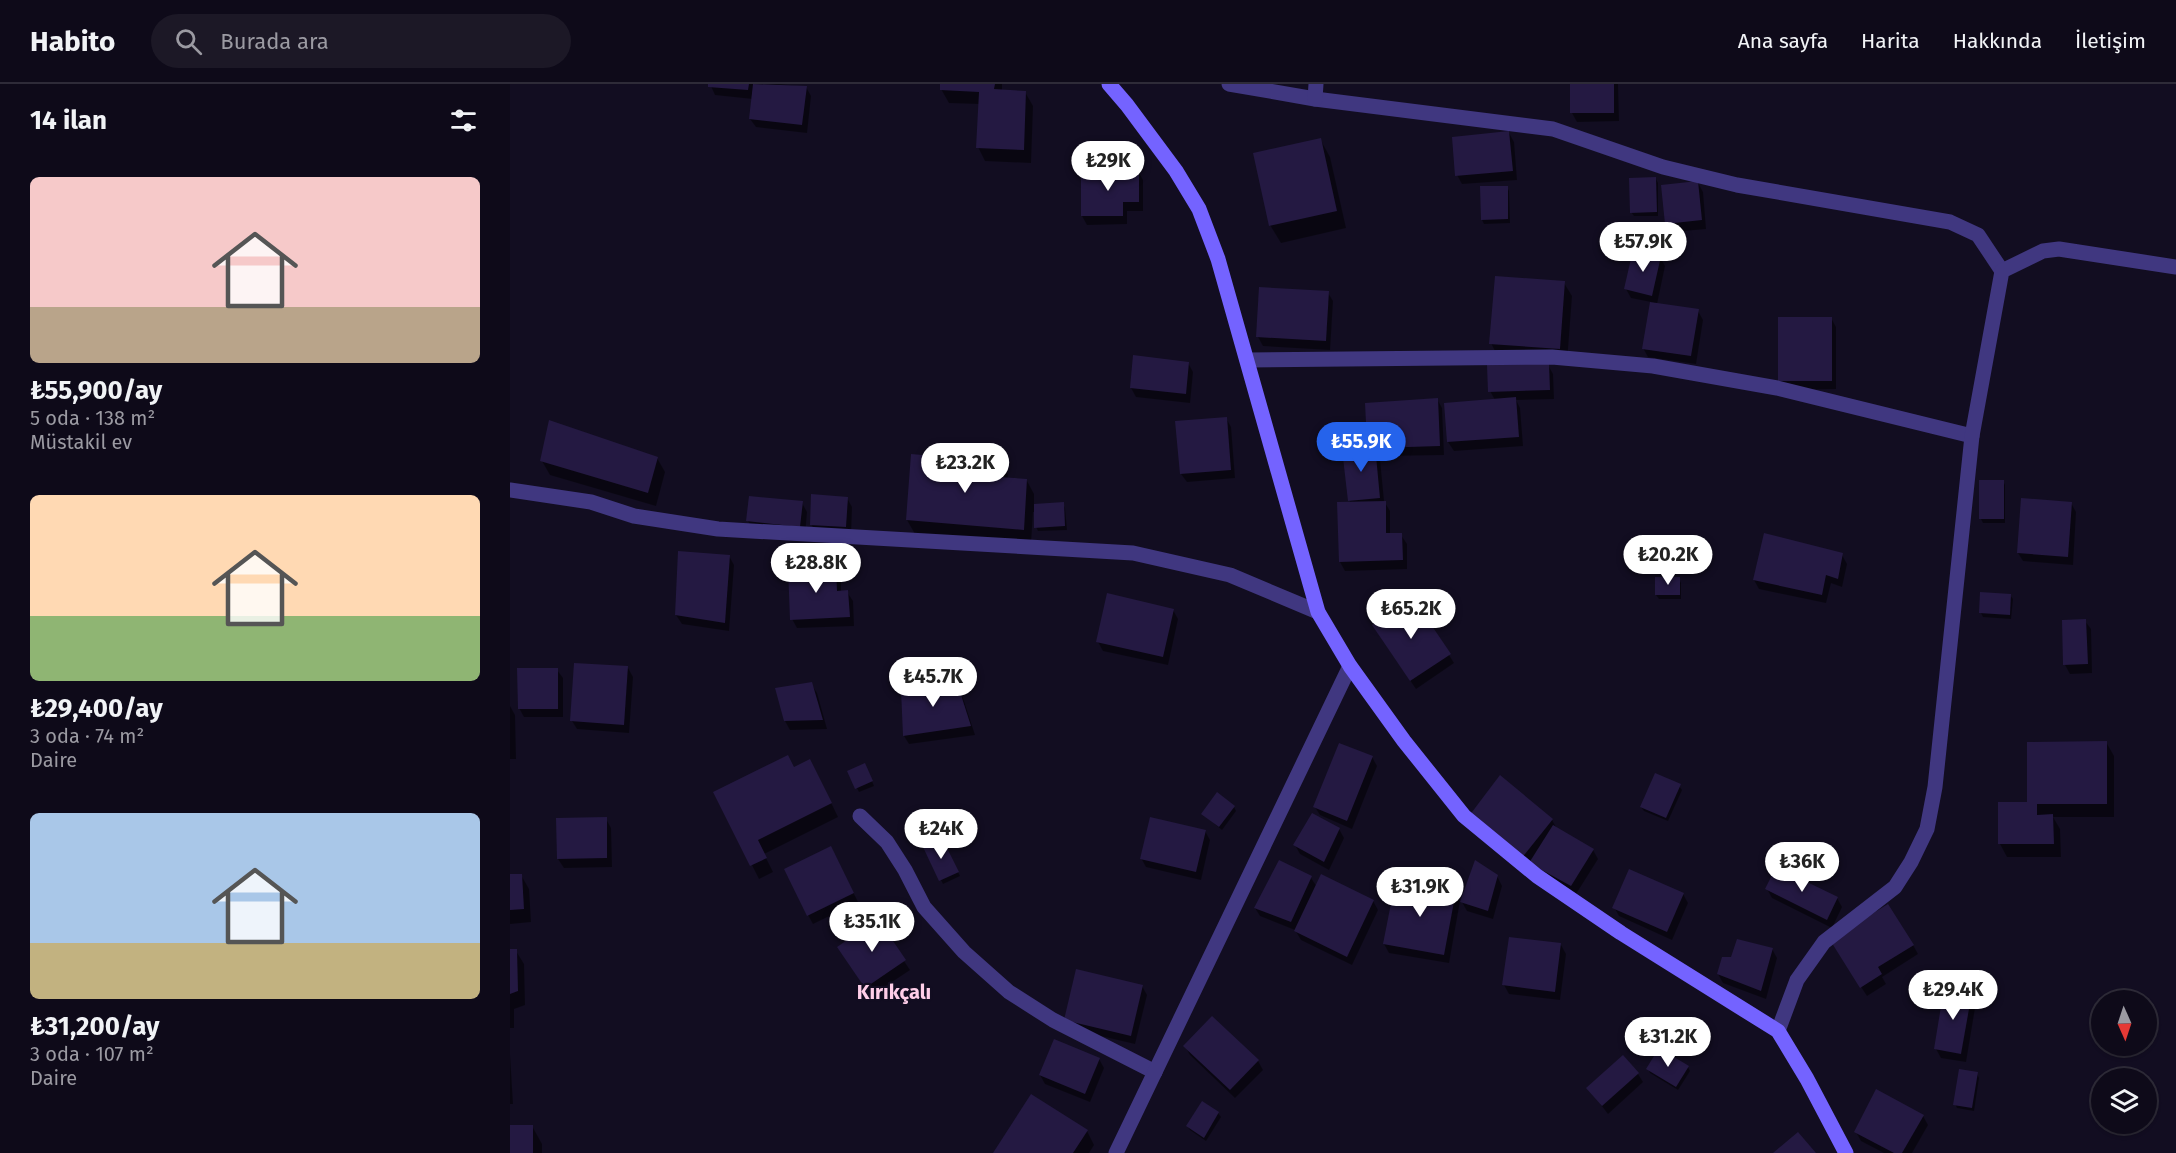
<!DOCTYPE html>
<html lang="tr">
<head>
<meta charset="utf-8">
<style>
  body { margin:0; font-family:"Fira Sans",sans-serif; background:#1c1826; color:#f1f3f6; height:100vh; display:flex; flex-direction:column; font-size:22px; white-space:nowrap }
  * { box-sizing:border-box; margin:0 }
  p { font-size:20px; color:#9b9aa2 }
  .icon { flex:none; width:33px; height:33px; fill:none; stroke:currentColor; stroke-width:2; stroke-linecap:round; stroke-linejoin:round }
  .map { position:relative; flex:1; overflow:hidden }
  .sheet { display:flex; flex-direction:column; background:#0e0a19; width:510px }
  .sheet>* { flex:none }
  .needle { width:39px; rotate:177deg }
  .buttons { position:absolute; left:1581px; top:906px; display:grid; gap:12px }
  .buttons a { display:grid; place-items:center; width:66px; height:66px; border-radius:50%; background:#0e0a19; box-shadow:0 2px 4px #0004,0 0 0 2px #2e2b38; font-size:30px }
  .price { position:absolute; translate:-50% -51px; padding:0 14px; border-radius:21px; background:#fff; color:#222; font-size:20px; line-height:39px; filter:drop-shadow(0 2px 3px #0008) }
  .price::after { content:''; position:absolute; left:50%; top:36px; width:18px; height:14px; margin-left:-9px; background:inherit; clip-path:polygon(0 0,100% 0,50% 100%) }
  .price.selected { background:#2563eb; color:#fff }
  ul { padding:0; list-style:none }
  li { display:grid; align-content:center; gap:12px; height:318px; padding:0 30px }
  li span { display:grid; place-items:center; height:186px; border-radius:9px; color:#555 }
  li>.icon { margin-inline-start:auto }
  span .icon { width:108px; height:108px; fill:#fffc; stroke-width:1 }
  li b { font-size:26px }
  h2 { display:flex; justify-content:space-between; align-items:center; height:72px; padding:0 30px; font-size:26px }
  header { display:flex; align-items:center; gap:36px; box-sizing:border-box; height:84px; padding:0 30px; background:#0e0a19; border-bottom:2px solid #2e2b38 }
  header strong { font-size:28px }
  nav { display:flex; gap:33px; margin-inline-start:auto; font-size:21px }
  .search { width:420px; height:54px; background:#1c1826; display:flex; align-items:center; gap:15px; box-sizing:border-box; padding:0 21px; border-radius:33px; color:#9b9aa2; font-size:22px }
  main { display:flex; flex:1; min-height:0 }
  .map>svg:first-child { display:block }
  .shadow { fill:#0007 }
  .building { fill:#241942 }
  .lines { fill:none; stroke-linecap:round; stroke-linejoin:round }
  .street { stroke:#403780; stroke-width:15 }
  .secondary { stroke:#7463ff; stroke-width:15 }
  .labels { text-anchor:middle; stroke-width:4.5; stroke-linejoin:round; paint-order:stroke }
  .quarter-label { font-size:20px; font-weight:bold; fill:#ffcee9; stroke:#120d21 }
</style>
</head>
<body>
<header>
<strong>Habito</strong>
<div class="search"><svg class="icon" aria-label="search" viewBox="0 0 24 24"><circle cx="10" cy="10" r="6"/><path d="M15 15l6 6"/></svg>Burada ara</div>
<nav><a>Ana sayfa</a><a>Harita</a><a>Hakkında</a><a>İletişim</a></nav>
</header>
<main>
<section class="sheet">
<h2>14 ilan<svg class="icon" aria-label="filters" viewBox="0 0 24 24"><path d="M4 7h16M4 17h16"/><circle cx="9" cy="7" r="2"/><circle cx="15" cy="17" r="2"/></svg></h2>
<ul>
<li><span style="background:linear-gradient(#f6c9c9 70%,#b9a48a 0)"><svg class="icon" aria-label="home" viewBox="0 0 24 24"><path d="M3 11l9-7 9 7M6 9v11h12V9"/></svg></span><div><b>₺55,900/ay</b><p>5 oda · 138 m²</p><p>Müstakil ev</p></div></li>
<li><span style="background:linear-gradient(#ffd9b3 65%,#8fb573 0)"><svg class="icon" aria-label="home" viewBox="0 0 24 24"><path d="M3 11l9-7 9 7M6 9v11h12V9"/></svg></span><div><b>₺29,400/ay</b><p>3 oda · 74 m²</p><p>Daire</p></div></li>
<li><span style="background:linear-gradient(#a9c7e8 70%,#c2b280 0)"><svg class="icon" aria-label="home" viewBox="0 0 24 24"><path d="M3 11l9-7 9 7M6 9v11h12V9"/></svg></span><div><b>₺31,200/ay</b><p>3 oda · 107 m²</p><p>Daire</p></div></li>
</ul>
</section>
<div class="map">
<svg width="1666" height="1069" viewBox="0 0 1666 1069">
  <rect width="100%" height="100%" fill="#120d21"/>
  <!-- shadow -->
  <g class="shadow">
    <path d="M200,0H267L296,3L301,12L297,49L246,43L240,35L243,15L205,11Z"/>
    <path d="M431,0H492V7L515,8L523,22L521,79L475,77L468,63L470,20L439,19L431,5Z"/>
    <path d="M1061,0H1108L1109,37L1067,38L1062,29Z"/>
    <path d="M999,49L1004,58L1007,96L952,100L947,91Z"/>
    <path d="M810,55L820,73L836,144L771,159L760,141Z"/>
    <path d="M628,87L633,96V127H617V140L577,141L572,132Z"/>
    <path d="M1146,95L1148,99V132H1124L1121,128Z"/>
    <path d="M1188,99L1193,108L1196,145L1162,148L1156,139Z"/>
    <path d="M997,103L999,107L1000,139L974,140L972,136Z"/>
    <path d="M1150,173L1155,182L1147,220L1188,227L1193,236L1186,280L1138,273L1133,264L1141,218L1121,214L1116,205Z"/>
    <path d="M1054,199L1062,212L1057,278L988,273L981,259Z"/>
    <path d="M818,209L823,217L820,266L753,262L748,253Z"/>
    <path d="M1321,234L1326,243V305L1275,306L1270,297Z"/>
    <path d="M678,279L683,288L680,319L626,313L621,304Z"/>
    <path d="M1038,281L1043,290L1044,315L1006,316L1010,324L1013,362L944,367L938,358L985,316L980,307Z"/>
    <path d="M927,315L932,324L934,371L873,372L869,365L874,417L880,427V451H891L897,460V485L835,487L830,478L828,420H841L839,416L861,363L858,359L857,320Z"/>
    <path d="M716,334L721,343L725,394L677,398L671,390Z"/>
    <path d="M403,372L445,375L453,389L452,398L458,399L490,378L498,391L497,396L517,397L524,410V421L553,420L555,424L557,446L528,447L526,443L525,428H523L521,459L405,450L397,436Z"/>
    <path d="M147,374L155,388L146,422L40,391L32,377Z"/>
    <path d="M1493,397L1495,401V439H1473L1471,435Z"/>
    <path d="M337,414L342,423L341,451L306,449L301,440Z"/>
    <path d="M292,419L297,428L295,451L243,446L238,437Z"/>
    <path d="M1561,419L1566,428L1563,481L1513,477L1508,469Z"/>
    <path d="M1332,471L1337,480L1332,503L1321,499L1316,519L1249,505L1244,496Z"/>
    <path d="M219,472L224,481L219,547L172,540L166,531Z"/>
    <path d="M326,483L331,492V508H337L343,517L344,542L287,544L282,535Z"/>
    <path d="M1169,495L1171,499V515H1149L1146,511Z"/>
    <path d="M1500,511L1503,515L1501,535L1473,533L1471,529Z"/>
    <path d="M663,526L668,535L658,581L593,567L588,558Z"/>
    <path d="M1575,537L1581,545L1582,589L1560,590L1555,581Z"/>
    <path d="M869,551L939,571L944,579L906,605Z"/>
    <path d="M118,584L123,593L119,649L67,645L62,637Z"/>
    <path d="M47,586L53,594V633H14L9,624Z"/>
    <path d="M444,593L449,602L465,651L399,660L394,652Z"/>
    <path d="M301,600L307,609L317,645L280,646L275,637Z"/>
    <path d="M0,622L5,631L6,675H0Z"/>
    <path d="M1596,658L1604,672V733H1543L1550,745L1551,773H1497L1490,760L1519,719Z"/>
    <path d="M862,673L867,682L842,745L810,731L805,723Z"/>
    <path d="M284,684L307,690L328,733L254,770L263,788L249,795L205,708Z"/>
    <path d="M357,685L364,702L349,708L347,704Z"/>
    <path d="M1169,702L1172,706L1158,737L1134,727L1131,723Z"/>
    <path d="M724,723L726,727L712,746L693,730Z"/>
    <path d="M96,735L101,744L102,783L54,784L48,775Z"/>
    <path d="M1042,736L1047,745L1083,766L1088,775L1066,810L966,741Z"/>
    <path d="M829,745L834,754L819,786L790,770L785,761Z"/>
    <path d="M695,747L700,756L691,796L636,783L631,774Z"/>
    <path d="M432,756L450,792L433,800L415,764Z"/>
    <path d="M326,773L348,818L303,840L298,831Z"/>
    <path d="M770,778L801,794L807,803L863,817L868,826L842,881L791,856L785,846L750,832L745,824Z"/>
    <path d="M11,791L19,805L21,838L0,840V792Z"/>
    <path d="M987,792L992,802L983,835L957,827L952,818Z"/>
    <path d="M1257,805L1327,814L1332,823L1322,844L1262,814Z"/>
    <path d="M945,808L950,817L939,879L879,869L874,860Z"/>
    <path d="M1173,810L1178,819L1162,856L1109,832L1104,823Z"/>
    <path d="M367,837L400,886L361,912L334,872Z"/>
    <path d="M1051,861L1056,870L1050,916L999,910L994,901Z"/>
    <path d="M1403,861L1408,870L1372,893L1376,900L1357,912L1327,866Z"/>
    <path d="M1262,865L1267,874L1256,915L1213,899L1208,890Z"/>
    <path d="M0,867H6L14,880L15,921L4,925V944H0Z"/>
    <path d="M632,902L637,911L625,960L561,945L556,936Z"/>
    <path d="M1461,909L1466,918L1456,978L1431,974L1426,965Z"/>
    <path d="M675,962L748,977L753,986L725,1014L680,971Z"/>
    <path d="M0,971L3,1020H0Z"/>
    <path d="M589,975L594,984L580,1018L535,1000L530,991Z"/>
    <path d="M1178,983L1180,987L1168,1006L1140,989L1138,985Z"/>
    <path d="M1128,990L1133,998L1098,1030L1078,1004Z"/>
    <path d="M1467,990L1469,994L1464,1027L1447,1024L1445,1020Z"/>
    <path d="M708,1029L711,1033L696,1057L680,1046L677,1042Z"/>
    <path d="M1413,1032L1418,1041L1402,1069H1374L1351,1057L1346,1048Z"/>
    <path d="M0,1042H22L32,1060V1069H0Z"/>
    <path d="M577,1047L584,1061L579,1069H485Z"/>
  </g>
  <!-- building -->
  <g class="building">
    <path d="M198,0H239L238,6L198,3Z"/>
    <path d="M243,0L297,2L292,41L239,35Z"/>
    <path d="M430,0H485L484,5L516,7L514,66L466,64L469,8L430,6Z"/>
    <rect x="1060" y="0" width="44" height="29"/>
    <path d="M999,47L1003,87L945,92L942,53Z"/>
    <path d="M811,54L827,127L759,142L743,69Z"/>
    <path d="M571,86H629V118H613V132H571Z"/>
    <path d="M1146,93L1147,128L1120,129L1119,94Z"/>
    <path d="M1188,97L1192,136L1155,140L1151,101Z"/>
    <path d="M970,102H998V135L971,136Z"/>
    <path d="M1123,166L1151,172L1142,212L1114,205Z"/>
    <path d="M985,192L1055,197L1050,265L979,260Z"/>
    <path d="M749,203L819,207L816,257L746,253Z"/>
    <path d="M1140,218L1189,225L1181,272L1132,265Z"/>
    <rect x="1268" y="233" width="54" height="64"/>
    <path d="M623,271L679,278L676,310L620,304Z"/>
    <path d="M1039,279L1040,306L978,308L977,281Z"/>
    <path d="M1006,313L1009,353L937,358L934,319Z"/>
    <path d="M928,314L930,362L867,364L866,358L857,359L855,319Z"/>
    <path d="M717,333L721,386L670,390L665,337Z"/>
    <path d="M39,336L148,373L138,409L30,377Z"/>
    <path d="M865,361L870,414L838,417L832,365Z"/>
    <path d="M401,370L446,374L444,396L456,397L458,374L491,377L489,393L517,395L514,446L396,436Z"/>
    <rect x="1469" y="396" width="25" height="39"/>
    <path d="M301,410L338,413L336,443L300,441Z"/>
    <path d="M239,412L293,417L290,443L236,437Z"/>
    <path d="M1511,414L1562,418L1558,473L1507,469Z"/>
    <path d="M876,417V449H892L893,476L829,478L827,418Z"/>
    <path d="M554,418L555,442L524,444V420Z"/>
    <path d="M1254,449L1333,469L1328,495L1316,491L1312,511L1243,496Z"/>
    <path d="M168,467L220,471L215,539L165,531Z"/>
    <path d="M326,481L327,507L338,506L340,533L280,536L278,483Z"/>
    <rect x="1145" y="493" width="25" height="18"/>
    <path d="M1470,508L1501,510L1500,531L1469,529Z"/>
    <path d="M597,509L664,525L653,573L586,558Z"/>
    <path d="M903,514L941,570L900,597L862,541Z"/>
    <path d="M1576,535L1578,580L1553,581L1552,536Z"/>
    <path d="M64,579L118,582L114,641L60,637Z"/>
    <path d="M7,584H48V625H8Z"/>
    <path d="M445,592L461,642L393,652L391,605Z"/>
    <path d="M302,598L313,636L274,637L265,604Z"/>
    <path d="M1597,657V720H1527V731L1543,730L1544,760H1488V718H1517V658Z"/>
    <path d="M829,659L863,672L837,737L803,723Z"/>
    <path d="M278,671L284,683L300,675L322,719L248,756L257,774L240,782L203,708Z"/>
    <path d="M355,679L363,697L345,705L337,687Z"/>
    <path d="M1145,689L1171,700L1156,734L1130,723Z"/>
    <path d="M990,691L1043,735L1011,775L959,732Z"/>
    <path d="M707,708L725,722L709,743L691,730Z"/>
    <path d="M802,729L830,744L814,778L783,761Z"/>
    <path d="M97,733V774L47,775L46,734Z"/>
    <path d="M640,733L696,746L686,788L630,775Z"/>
    <path d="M1043,741L1084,765L1061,802L1019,779Z"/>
    <path d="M432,754L449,788L429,797L413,763Z"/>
    <path d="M321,762L344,809L297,832L274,785Z"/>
    <path d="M769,776L802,792L781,838L744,824Z"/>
    <path d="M965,776L988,791L978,827L950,818Z"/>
    <path d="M1266,783L1328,813L1317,836L1255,805Z"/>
    <path d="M1119,785L1174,809L1157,848L1102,824Z"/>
    <path d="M0,790H12L14,825L0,826Z"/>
    <path d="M811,790L864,816L837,873L784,847Z"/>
    <path d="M885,799L946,807L934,871L873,860Z"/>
    <path d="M1378,820L1404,861L1368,883L1372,890L1350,904L1320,856Z"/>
    <path d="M368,835L396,876L355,904L327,863Z"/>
    <path d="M999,853L1051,859L1045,908L992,901Z"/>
    <path d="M1227,855L1263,864L1251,907L1207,890L1212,873H1221Z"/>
    <path d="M0,865H7L8,907L0,910Z"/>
    <path d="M566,885L633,901L621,952L554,936Z"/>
    <path d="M1434,904L1462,908L1451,970L1424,965Z"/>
    <path d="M702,932L749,976L720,1006L673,962Z"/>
    <path d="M544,955L590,974L575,1010L529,991Z"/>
    <path d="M1149,964L1179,982L1166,1003L1136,985Z"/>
    <path d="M1113,971L1129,989L1092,1022L1076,1004Z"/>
    <path d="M1449,985L1468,988L1462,1024L1443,1021Z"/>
    <path d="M1366,1005L1414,1031L1392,1069H1384L1344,1048Z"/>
    <path d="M521,1010L578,1046L563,1069H483Z"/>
    <path d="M692,1017L709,1028L694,1054L676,1042Z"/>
    <rect x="0" y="1041" width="23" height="28"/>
    <path d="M1288,1048L1306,1069H1263Z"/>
  </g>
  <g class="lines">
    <!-- street -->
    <g class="street">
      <path d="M719,0L805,15L1043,45L1153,83L1227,101L1440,138L1468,151L1492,187"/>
      <path d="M805,15L806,0"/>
      <path d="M737,276L1042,273L1143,282L1267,304L1462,352"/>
      <path d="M0,406L81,418L124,432L208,445L623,469L720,491L808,528"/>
      <path d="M350,732L377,758L395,786L414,823L454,868L499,908L543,936L645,988"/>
      <path d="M1268,947L1287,896L1314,858L1385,803L1401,778L1417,745L1425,703L1462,352L1492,187L1533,167L1549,165L1666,183"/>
      <path d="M606,1069L840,582"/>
    </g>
    <!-- secondary -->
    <path class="secondary" d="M599,0L617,21L666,87L689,125L708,175L808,528L840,582L894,657L954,732L1027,792L1111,849L1268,947L1297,995L1336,1069"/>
  </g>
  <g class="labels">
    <!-- quarter labels -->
    <g class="quarter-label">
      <text x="384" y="915">Kırıkçalı</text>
    </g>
  </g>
</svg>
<div class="buttons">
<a><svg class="needle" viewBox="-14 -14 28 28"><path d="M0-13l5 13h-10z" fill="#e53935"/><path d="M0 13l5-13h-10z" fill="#9b9aa2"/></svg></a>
<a><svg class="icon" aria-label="layers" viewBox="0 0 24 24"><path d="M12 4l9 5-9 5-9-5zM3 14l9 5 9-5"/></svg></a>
</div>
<b class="price" style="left:598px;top:108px">₺29K</b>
<b class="price" style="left:1133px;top:189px">₺57.9K</b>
<b class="price selected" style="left:851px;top:389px">₺55.9K</b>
<b class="price" style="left:455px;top:410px">₺23.2K</b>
<b class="price" style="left:1158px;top:502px">₺20.2K</b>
<b class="price" style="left:306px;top:510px">₺28.8K</b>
<b class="price" style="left:901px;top:556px">₺65.2K</b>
<b class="price" style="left:423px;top:624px">₺45.7K</b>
<b class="price" style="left:431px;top:776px">₺24K</b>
<b class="price" style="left:1292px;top:809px">₺36K</b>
<b class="price" style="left:910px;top:834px">₺31.9K</b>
<b class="price" style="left:362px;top:869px">₺35.1K</b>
<b class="price" style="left:1443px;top:937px">₺29.4K</b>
<b class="price" style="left:1158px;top:984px">₺31.2K</b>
</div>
</main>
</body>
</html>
